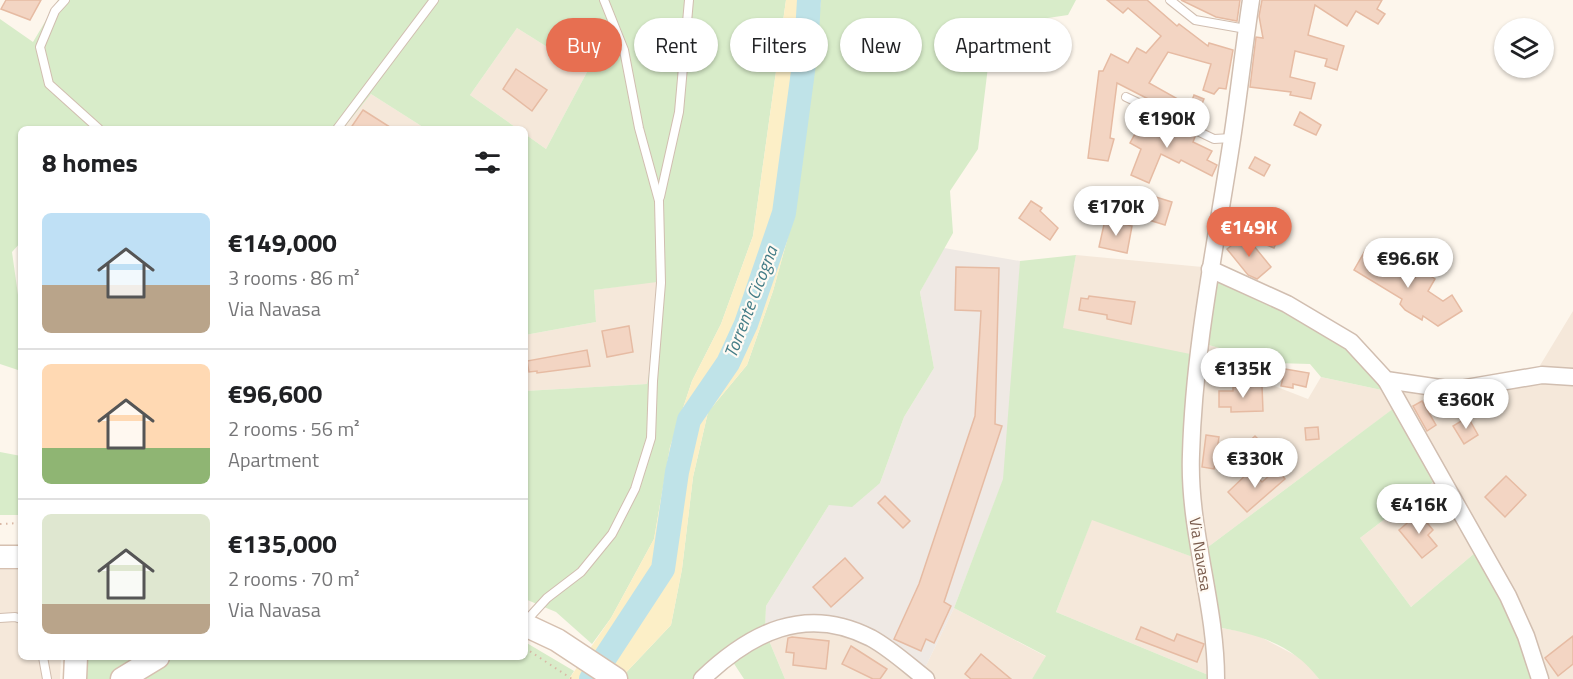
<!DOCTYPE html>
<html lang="en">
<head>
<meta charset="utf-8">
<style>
  body { margin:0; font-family:"Titillium Web",sans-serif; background:#f2f2f2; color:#202124; height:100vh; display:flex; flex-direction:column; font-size:22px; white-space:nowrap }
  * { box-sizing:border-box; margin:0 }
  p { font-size:20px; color:#757577 }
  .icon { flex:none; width:33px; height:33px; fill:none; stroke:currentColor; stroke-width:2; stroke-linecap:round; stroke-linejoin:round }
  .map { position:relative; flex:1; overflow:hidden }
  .sheet { position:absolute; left:18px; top:126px; width:510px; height:534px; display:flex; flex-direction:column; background:#fff; border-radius:9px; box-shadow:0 2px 4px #0004 }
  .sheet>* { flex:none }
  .banner { position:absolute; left:546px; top:18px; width:570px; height:54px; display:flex; gap:12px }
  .tools { position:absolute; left:1494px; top:18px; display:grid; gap:12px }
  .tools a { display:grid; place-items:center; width:60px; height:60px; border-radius:50%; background:#fff; box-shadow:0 2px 4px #0004; font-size:30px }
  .price { position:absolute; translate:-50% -51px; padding:0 14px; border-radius:21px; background:#fff; color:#222; font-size:20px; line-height:39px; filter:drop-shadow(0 2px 3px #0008) }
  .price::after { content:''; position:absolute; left:50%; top:36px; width:18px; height:14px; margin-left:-9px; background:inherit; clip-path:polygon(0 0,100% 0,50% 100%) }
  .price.current { background:#e76f51; color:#fff }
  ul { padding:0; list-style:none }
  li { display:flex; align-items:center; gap:18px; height:150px; padding:0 24px }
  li+li { border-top:2px solid #e0e0e0 }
  li span { display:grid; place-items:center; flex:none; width:168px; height:120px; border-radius:9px; color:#555 }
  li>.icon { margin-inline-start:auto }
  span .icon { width:72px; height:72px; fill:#fffc; stroke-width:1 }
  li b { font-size:26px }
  h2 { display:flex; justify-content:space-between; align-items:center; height:72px; padding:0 24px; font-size:26px }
  .chip { padding:0 21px; border-radius:27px; background:#fff; box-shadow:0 2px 4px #0004; font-size:21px; line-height:54px }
  .chip.current { background:#e76f51; color:#fff }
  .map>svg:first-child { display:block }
  .residential { fill:#f5e8da }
  .industrial { fill:#efe9e4 }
  .green { fill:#d8ecc9 }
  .sand { fill:#fcefc7 }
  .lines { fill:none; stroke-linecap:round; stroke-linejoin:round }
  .river { stroke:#bfe3e8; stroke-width:24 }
  .building { fill:#f3d5c3; stroke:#e6bba3; stroke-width:1.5 }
  .lane-casing { stroke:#d1beb0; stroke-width:10 }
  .street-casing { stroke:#d1beb0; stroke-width:19 }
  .secondary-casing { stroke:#d6c0b0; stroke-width:25 }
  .path { stroke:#d9b8a5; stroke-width:2; stroke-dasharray:1.5 4.5; stroke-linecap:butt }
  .lane { stroke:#fff; stroke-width:8 }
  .street { stroke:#fff; stroke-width:16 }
  .secondary { stroke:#fff; stroke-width:22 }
  .labels { text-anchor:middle; stroke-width:4.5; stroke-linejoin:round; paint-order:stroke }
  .street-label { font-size:16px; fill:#7a5c4d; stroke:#fffaf3 }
  .water-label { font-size:18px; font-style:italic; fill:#437c86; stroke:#fffaf3 }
</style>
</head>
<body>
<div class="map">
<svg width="1573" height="679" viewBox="0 0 1573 679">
  <rect width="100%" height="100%" fill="#fdf6ec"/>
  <!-- residential -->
  <g class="residential">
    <path d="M517,28L587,72L546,149L525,134V129H518L470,95Z"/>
    <path d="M371,94L426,129H343Z"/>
    <path d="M1076,255L1213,268L1201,343L1275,363L1272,385L1308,399L1321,377L1391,392H1493L1530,382L1573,311V679H1536L1476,552L1411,607L1360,538L1437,479L1397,406L1204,550L1062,328Z"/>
    <path d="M665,280L647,384L525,391V335L596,322L594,290Z"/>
    <path d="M1092,519L1198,559L1216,627L1255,634L1306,661L1319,679H1218L1056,612Z"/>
    <path d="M0,570H21V657H61L60,679H0Z"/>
    <path d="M954,608L1047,657L1032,679H785L765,631L846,632L877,646L920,678Z"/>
  </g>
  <!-- industrial -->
  <path class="industrial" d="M944,248L1020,261L1018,441L954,608L920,678L877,646L846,632L765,631L766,606L829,505L880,483L904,417L934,368L920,292Z"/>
  <!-- green -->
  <g class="green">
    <path d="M58,0H786L753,236L721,324L692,381L670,447L654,539L611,618L592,644L556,612L525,599V391L647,384L665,281L594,290L596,322L525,335V134L546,149L587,72L517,28L470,95L518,129H426L371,94L343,129H21V242L12,252L18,295L21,297V371L0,364V19L33,42Z"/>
    <path d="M821,0H1076L1068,15L1021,22L991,42L978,149L950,191L953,233L920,292L934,368L904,417L880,483L852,507L829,505L766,606L765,631L785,679H744L731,659L706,679H620L671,625L682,569L693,477L708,412L747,365L773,291L796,208Z"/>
    <path d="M1076,255L1063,328L1200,356L1193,454L1204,550L1398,405L1437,479L1360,538L1411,607L1476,552L1503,596L1536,679H1319C1293,644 1257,634 1216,627L1198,559L1092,520L1056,612L1218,679H1032L1046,656L954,608L1003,479L1020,261Z"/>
    <path d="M1213,268L1350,339L1391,392L1321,377L1310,364L1275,363L1201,343Z"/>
    <path d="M0,452L21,456V515H0Z"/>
    <path d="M525,642L574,671L569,679H81L83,657H525Z"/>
  </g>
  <!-- sand -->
  <path class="sand" d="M786,0H821L796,208L773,291L747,365L708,412L693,477L682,569L671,625L620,679H569L611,618L654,539L670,447L692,381L721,324L753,236Z"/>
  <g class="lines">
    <!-- river -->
    <path class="river" d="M591,679L663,569L677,472L689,420L728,363L746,324L784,213L806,49L809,0"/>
  </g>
  <!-- building -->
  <g class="building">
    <path d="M6,0H41L30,20L1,9Z"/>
    <path d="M1107,0H1147L1177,26L1179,24L1208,46L1209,43L1233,50L1226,89L1219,88L1214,94L1203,90L1211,64L1168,52L1149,83L1190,106L1194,95L1204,99L1199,111L1206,115L1201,126L1117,83L1110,138L1114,139L1108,161L1088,158L1099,71H1103L1111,54L1128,63L1137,48L1146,53L1161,36L1128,8L1123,13Z"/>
    <path d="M1181,0H1240L1237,21L1216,17Z"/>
    <path d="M1262,0H1382L1377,9L1385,14L1378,24L1356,11L1347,26L1315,5L1308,35L1344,46L1337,70L1325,66L1327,59L1295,51L1290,77L1315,83L1311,99L1290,95L1291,92L1250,87L1256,37L1263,38L1259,16Z"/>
    <path d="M516,69L547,90L532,111L503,89Z"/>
    <path d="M363,110L393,129H350Z"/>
    <path d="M1300,112L1321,125L1316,135L1294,125Z"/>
    <path d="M1146,114L1195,137L1193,142L1212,151L1207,160L1217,165L1212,176L1181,160L1179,163L1161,154L1149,183L1131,175L1141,149L1130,143Z"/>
    <path d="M1255,157L1270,165L1264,176L1249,168Z"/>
    <path d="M1143,193L1172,202L1165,225L1136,216Z"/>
    <path d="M1031,201L1042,208L1040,211L1058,228L1050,240L1019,218Z"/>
    <path d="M1105,220L1132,226L1127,253L1099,247Z"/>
    <path d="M1262,231L1278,238L1274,248L1257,241Z"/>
    <path d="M1245,235L1271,267L1257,279L1248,275L1227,249Z"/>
    <path d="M1366,249L1415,278L1420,269L1435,279L1428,291L1443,301L1452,295L1462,311L1438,326L1423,316L1422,320L1405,310L1400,304L1402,299L1354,270Z"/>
    <path d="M956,267L999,268L995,424L1002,426L944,602L951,606L934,643L926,639L921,651L894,639L919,584L975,416L981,311L955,310Z"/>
    <path d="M1089,296L1135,302L1131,324L1107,319V315L1079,310L1081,298L1088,299Z"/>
    <path d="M629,326L633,352L607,357L602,331Z"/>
    <path d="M587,350L590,366L537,373V371L529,372L527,361Z"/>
    <path d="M1285,369L1309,373L1306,387L1293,384V388L1281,386Z"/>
    <path d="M1262,386L1263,411L1231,412V407H1219V391H1233V387Z"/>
    <path d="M1422,401L1436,425L1427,431L1413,406Z"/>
    <path d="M1468,417L1478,435L1464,444L1453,426Z"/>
    <path d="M1318,427L1319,439L1306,440L1305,428Z"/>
    <path d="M1206,435L1219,437L1214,469L1202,467Z"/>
    <path d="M1255,436L1263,444V449L1253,457L1243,447Z"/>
    <path d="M1277,469L1285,479L1247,512L1228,492L1251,470L1262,482Z"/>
    <path d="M1506,476L1526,495L1505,517L1485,497Z"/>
    <path d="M885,496L910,521L903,528L878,503Z"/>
    <path d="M1419,513L1433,530L1428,535L1437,546L1422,558L1399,530Z"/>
    <path d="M845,558L863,578L831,607L813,587Z"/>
    <path d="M1141,627L1174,641L1177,634L1204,644L1197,662L1136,639Z"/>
    <path d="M1573,636V664L1558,676L1545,658Z"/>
    <path d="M792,637L829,641L826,669L793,665L794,653L786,652L788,638Z"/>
    <path d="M851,646L887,669L880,679H873L842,664Z"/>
    <path d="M981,654L1011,679H971L965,674Z"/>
  </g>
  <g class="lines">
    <!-- lane casing -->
    <g class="lane-casing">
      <g id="lane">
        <path d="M65,0L55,11L40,47L49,84L99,129"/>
        <path d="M1170,0L1195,20L1246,29"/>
        <path d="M1126,97L1214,139L1232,138"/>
        <path d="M337,129L434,0"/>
        <path d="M660,197L679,112L689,0"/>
        <path d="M0,618L15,617L21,619"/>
        <path d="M525,622L547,598L581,572L612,534L635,489L651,438L653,381L661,283L659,201L639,128L624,50L604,0"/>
        <path d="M43,657L47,679"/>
      </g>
    </g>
    <!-- street casing -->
    <g class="street-casing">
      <g id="street">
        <path d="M1210,269L1287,304L1351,342L1386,380L1454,390L1542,375L1573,377"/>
        <path d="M1386,380L1508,596L1526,636L1540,679"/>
        <path d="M702,679C750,633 805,604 871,638C891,649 908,665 926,679"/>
        <path d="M1216,679C1216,603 1188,530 1191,454C1194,347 1216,244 1232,139C1239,93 1244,46 1251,0"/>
      </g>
    </g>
    <!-- secondary casing -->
    <g class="secondary-casing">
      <g id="secondary">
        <path d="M0,557H21"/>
        <path d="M525,625L557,640L616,679"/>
        <path d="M75,679L76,657"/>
        <path d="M122,679L158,657"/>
      </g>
    </g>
    <!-- path -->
    <g class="path">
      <path d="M0,524L21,523"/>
      <path d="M525,648L572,679"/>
    </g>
    <!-- lane -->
    <use href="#lane" class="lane"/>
    <!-- street -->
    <use href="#street" class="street"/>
    <!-- secondary -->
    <use href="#secondary" class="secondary"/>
  </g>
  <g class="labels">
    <!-- street labels -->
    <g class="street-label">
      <text transform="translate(1201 554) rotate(81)" y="6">Via Navasa</text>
    </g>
    <!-- water labels -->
    <g class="water-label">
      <text transform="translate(751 302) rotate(-69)" y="6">Torrente Cicogna</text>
    </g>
  </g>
</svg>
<div class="tools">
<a><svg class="icon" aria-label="layers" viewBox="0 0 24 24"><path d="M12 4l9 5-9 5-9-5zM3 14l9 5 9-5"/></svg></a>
</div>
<b class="price" style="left:1167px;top:149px">€190K</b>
<b class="price" style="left:1116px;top:237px">€170K</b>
<b class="price current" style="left:1249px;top:258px">€149K</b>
<b class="price" style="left:1408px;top:289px">€96.6K</b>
<b class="price" style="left:1243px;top:399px">€135K</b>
<b class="price" style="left:1466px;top:430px">€360K</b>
<b class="price" style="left:1255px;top:489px">€330K</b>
<b class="price" style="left:1419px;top:535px">€416K</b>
<div class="banner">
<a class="chip current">Buy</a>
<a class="chip">Rent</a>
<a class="chip">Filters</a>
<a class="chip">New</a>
<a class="chip">Apartment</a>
</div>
<section class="sheet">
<h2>8 homes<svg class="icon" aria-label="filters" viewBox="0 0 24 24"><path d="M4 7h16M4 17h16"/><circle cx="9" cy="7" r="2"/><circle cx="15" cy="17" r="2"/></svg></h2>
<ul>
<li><span style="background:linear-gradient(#bfe0f5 60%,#b9a48a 0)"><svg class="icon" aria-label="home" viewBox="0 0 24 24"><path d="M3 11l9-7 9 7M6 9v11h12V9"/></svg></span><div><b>€149,000</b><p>3 rooms · 86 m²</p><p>Via Navasa</p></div></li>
<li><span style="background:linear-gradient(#ffd9b3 70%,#8fb573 0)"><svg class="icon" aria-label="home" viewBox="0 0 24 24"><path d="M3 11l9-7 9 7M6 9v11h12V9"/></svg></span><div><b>€96,600</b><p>2 rooms · 56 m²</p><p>Apartment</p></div></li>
<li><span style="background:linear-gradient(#dfe7d0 75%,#b9a48a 0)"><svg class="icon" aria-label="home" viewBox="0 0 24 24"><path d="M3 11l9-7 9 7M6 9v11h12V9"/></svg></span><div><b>€135,000</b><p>2 rooms · 70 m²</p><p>Via Navasa</p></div></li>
</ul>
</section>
</div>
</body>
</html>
